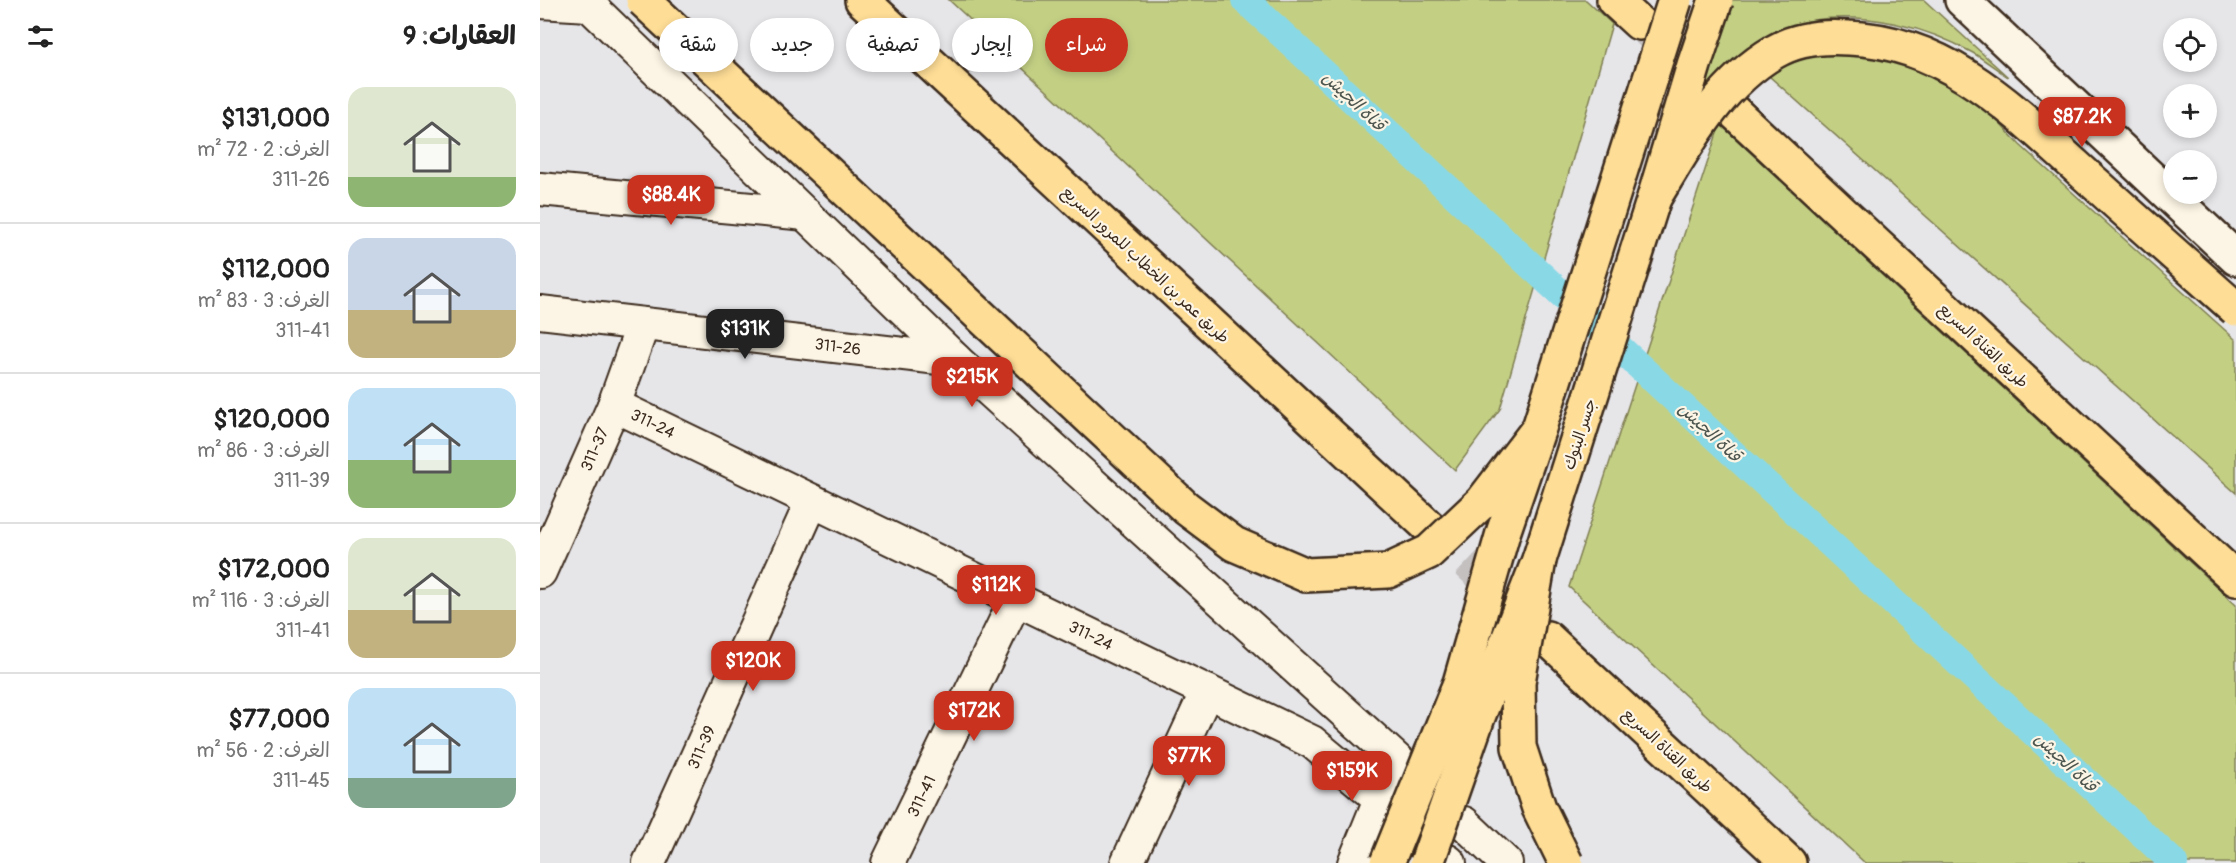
<!DOCTYPE html>
<html lang="ar">
<head>
<meta charset="utf-8">
<style>
  body { margin:0; font-family:Pangolin,"Playpen Sans Arabic",sans-serif; background:#f2f2f2; color:#222; direction:rtl; height:100vh; display:flex; flex-direction:column; font-size:22px; white-space:nowrap }
  * { box-sizing:border-box; margin:0 }
  p { font-size:20px; color:#767676 }
  .icon { flex:none; width:33px; height:33px; fill:none; stroke:currentColor; stroke-width:2; stroke-linecap:round; stroke-linejoin:round }
  .map { position:relative; flex:1; overflow:hidden; direction:ltr }
  .side { display:flex; flex-direction:column; background:#fff; width:540px }
  .side>* { flex:none }
  .banner { position:absolute; left:18px; top:18px; width:570px; height:54px; direction:rtl; display:flex; gap:12px }
  .buttons { position:absolute; left:1623px; top:18px; display:grid; gap:12px }
  .buttons a { display:grid; place-items:center; width:54px; height:54px; border-radius:50%; background:#fff; box-shadow:0 3px 9px #0003; font-size:30px }
  .price { position:absolute; translate:-50% -51px; padding:0 14px; border-radius:12px; background:#c8321e; color:#fff; font-size:20px; line-height:39px; filter:drop-shadow(0 2px 3px #0008) }
  .price::after { content:''; position:absolute; left:50%; top:36px; width:18px; height:14px; margin-left:-9px; background:inherit; clip-path:polygon(0 0,100% 0,50% 100%) }
  .price.on { background:#222; color:#fff }
  ul { padding:0; list-style:none }
  li { display:flex; align-items:center; gap:18px; height:150px; padding:0 24px }
  li+li { border-top:2px solid #e0e0e0 }
  li span { display:grid; place-items:center; flex:none; width:168px; height:120px; border-radius:18px; color:#555 }
  li>.icon { margin-inline-start:auto }
  span .icon { width:72px; height:72px; fill:#fffc; stroke-width:1 }
  li b { font-size:26px }
  h2 { display:flex; justify-content:space-between; align-items:center; height:72px; padding:0 24px; font-size:26px }
  .chip { padding:0 21px; border-radius:27px; background:#fff; box-shadow:0 3px 9px #0003; font-size:21px; line-height:54px }
  .chip.on { background:#c8321e; color:#fff }
  main { display:flex; flex:1; min-height:0 }
  .map>svg:first-child { display:block }
  .green { fill:#c3d084; stroke:#7f7d51; stroke-width:1.5 }
  .lines { fill:none; stroke-linecap:round; stroke-linejoin:round }
  .canal { stroke:#89d8e6; stroke-width:28 }
  .highway-tunnel { stroke:#c4c0c0; stroke-width:33; stroke-dasharray:33 16; stroke-linecap:butt }
  .street-casing { stroke:#3b2a1e; stroke-width:36 }
  .secondary-casing { stroke:#3b2a1e; stroke-width:38 }
  .highway-casing { stroke:#3b2a1e; stroke-width:38 }
  .street { stroke:#fcf5e5; stroke-width:32 }
  .secondary { stroke:#fcf5e5; stroke-width:33 }
  .highway { stroke:#fedd96; stroke-width:33 }
  .primary-bridge-casing { stroke:#3b2a1e; stroke-width:38; stroke-linecap:butt }
  .highway-bridge-casing { stroke:#3b2a1e; stroke-width:38; stroke-linecap:butt }
  .primary-bridge { stroke:#fedd96; stroke-width:33 }
  .highway-bridge { stroke:#fedd96; stroke-width:33 }
  .labels { text-anchor:middle; stroke-width:4.5; stroke-linejoin:round; paint-order:stroke }
  .street-label { font-size:16px; fill:#3b2a1e; stroke:#fcf5e5 }
  .water-label { font-size:18px; font-style:italic; fill:#4e5650; stroke:#fcf5e5 }
</style>
</head>
<body>
<main>
<div class="map">
<svg width="1696" height="863" viewBox="0 0 1696 863">
  <rect width="100%" height="100%" fill="#e6e6e9"/>
  <filter id="ink" filterUnits="userSpaceOnUse"><feTurbulence type="fractalNoise" baseFrequency=".0167" numOctaves="2"/><feDisplacementMap in="SourceGraphic" scale="12" xChannelSelector="R" yChannelSelector="G"/><feConvolveMatrix kernelMatrix="1 2 1 2 8 2 1 2 1" color-interpolation-filters="sRGB"/></filter>
  <g filter="url(#ink)">
    <!-- green -->
    <g class="green">
      <path d="M409,0H1046L1072,24L960,409L915,470Z"/>
      <path d="M1192,0H1384L1468,77C1456,69 1445,60 1433,53C1387,27 1328,12 1274,20C1253,23 1225,39 1207,51C1194,60 1182,73 1170,85L1167,84Z"/>
      <path d="M1315,52L1356,60L1414,85L1444,107L1480,145L1696,340V493L1229,76C1259,55 1281,53 1315,52Z"/>
      <path d="M1180,124L1696,605V863H1325L1029,587Z"/>
    </g>
    <g class="lines">
      <!-- canal -->
      <path class="canal" d="M705,0L1634,863"/>
      <!-- highway-tunnel -->
      <g class="highway-tunnel">
        <path d="M1102,26L1193,111"/>
        <path d="M891,529L999,630"/>
      </g>
      <!-- street casing -->
      <g class="street-casing">
        <g id="street">
          <path d="M44,0L416,360L866,768"/>
          <path d="M0,2L49,5"/>
          <path d="M0,189L266,214"/>
          <path d="M0,312L416,360"/>
          <path d="M74,405L772,742L851,808"/>
          <path d="M0,572L74,405L103,324"/>
          <path d="M924,823L966,863"/>
          <path d="M908,861L910,863"/>
          <path d="M109,863L272,501"/>
          <path d="M348,863L476,599"/>
          <path d="M587,863L667,691"/>
          <path d="M814,863L847,782"/>
        </g>
      </g>
      <!-- secondary casing -->
      <g class="secondary-casing">
        <path id="secondary" d="M1422,0L1696,258"/>
      </g>
      <!-- highway casing -->
      <g class="highway-casing">
        <g id="highway">
          <path d="M322,0L891,529"/>
          <path d="M1074,0L1099,23"/>
          <path d="M1193,111L1696,579"/>
          <path d="M1007,638L1249,863"/>
        </g>
      </g>
      <!-- street -->
      <use href="#street" class="street"/>
      <!-- secondary -->
      <use href="#secondary" class="secondary"/>
      <!-- highway -->
      <use href="#highway" class="highway"/>
      <!-- primary-bridge casing -->
      <g class="primary-bridge-casing">
        <g id="primary-bridge">
          <path d="M847,863L920,683L963,533L999,428L1135,0"/>
          <path d="M887,863L938,717L999,560L1114,198L1154,65L1176,0"/>
        </g>
      </g>
      <!-- highway-bridge casing -->
      <g class="highway-bridge-casing">
        <g id="highway-bridge">
          <path d="M103,0L646,508L694,544L766,575L848,571L889,552L942,502L999,428"/>
          <path d="M1114,198C1147,144 1178,85 1234,52C1257,38 1283,36 1309,38C1414,42 1483,120 1557,185C1603,227 1650,268 1696,309"/>
          <path d="M999,560L978,682L979,747L999,808L1026,863"/>
        </g>
      </g>
      <!-- primary-bridge -->
      <use href="#primary-bridge" class="primary-bridge"/>
      <!-- highway-bridge -->
      <use href="#highway-bridge" class="highway-bridge"/>
    </g>
  </g>
  <g class="labels">
    <!-- street labels -->
    <g class="street-label">
      <text transform="translate(606 264) rotate(43)" y="6">طريق عمر بن الخطاب للمرور السريع</text>
      <text transform="translate(1444 345) rotate(43)" y="6">طريق القناة السريع</text>
      <text transform="translate(298 346) rotate(7)" y="6">311-26</text>
      <text transform="translate(113 423) rotate(26)" y="6">311-24</text>
      <text transform="translate(1039 434) rotate(-72)" y="6">جسر البنوك</text>
      <text transform="translate(54 449) rotate(-66)" y="6">311-37</text>
      <text transform="translate(551 635) rotate(26)" y="6">311-24</text>
      <text transform="translate(161 747) rotate(-66)" y="6">311-39</text>
      <text transform="translate(1128 750) rotate(43)" y="6">طريق القناة السريع</text>
      <text transform="translate(381 796) rotate(-64)" y="6">311-41</text>
    </g>
    <!-- water labels -->
    <g class="water-label">
      <text transform="translate(814 101) rotate(43)" y="6">قناة الجيش</text>
      <text transform="translate(1170 432) rotate(43)" y="6">قناة الجيش</text>
      <text transform="translate(1526 762) rotate(43)" y="6">قناة الجيش</text>
    </g>
  </g>
</svg>
<div class="buttons">
<a><svg class="icon" aria-label="locate" viewBox="0 0 24 24"><circle cx="12" cy="12" r="6"/><path d="M12 2v4M12 18v4M2 12h4M18 12h4"/></svg></a>
<a>+</a>
<a>−</a>
</div>
<b class="price" style="left:1542px;top:148px">$87.2K</b>
<b class="price" style="left:131px;top:226px">$88.4K</b>
<b class="price on" style="left:205px;top:360px">$131K</b>
<b class="price" style="left:432px;top:408px">$215K</b>
<b class="price" style="left:456px;top:616px">$112K</b>
<b class="price" style="left:213px;top:692px">$120K</b>
<b class="price" style="left:434px;top:742px">$172K</b>
<b class="price" style="left:649px;top:787px">$77K</b>
<b class="price" style="left:812px;top:802px">$159K</b>
<div class="banner">
<a class="chip on">شراء</a>
<a class="chip">إيجار</a>
<a class="chip">تصفية</a>
<a class="chip">جديد</a>
<a class="chip">شقة</a>
</div>
</div>
<section class="side">
<h2>العقارات: 9<svg class="icon" aria-label="filters" viewBox="0 0 24 24"><path d="M4 7h16M4 17h16"/><circle cx="9" cy="7" r="2"/><circle cx="15" cy="17" r="2"/></svg></h2>
<ul>
<li><span style="background:linear-gradient(#dfe7d0 75%,#8fb573 0)"><svg class="icon" aria-label="home" viewBox="0 0 24 24"><path d="M3 11l9-7 9 7M6 9v11h12V9"/></svg></span><div><b>$131,000</b><p>الغرف: 2 · 72 m²</p><p>311-26</p></div></li>
<li><span style="background:linear-gradient(#c9d6e8 60%,#c2b280 0)"><svg class="icon" aria-label="home" viewBox="0 0 24 24"><path d="M3 11l9-7 9 7M6 9v11h12V9"/></svg></span><div><b>$112,000</b><p>الغرف: 3 · 83 m²</p><p>311-41</p></div></li>
<li><span style="background:linear-gradient(#bfe0f5 60%,#8fb573 0)"><svg class="icon" aria-label="home" viewBox="0 0 24 24"><path d="M3 11l9-7 9 7M6 9v11h12V9"/></svg></span><div><b>$120,000</b><p>الغرف: 3 · 86 m²</p><p>311-39</p></div></li>
<li><span style="background:linear-gradient(#dfe7d0 60%,#c2b280 0)"><svg class="icon" aria-label="home" viewBox="0 0 24 24"><path d="M3 11l9-7 9 7M6 9v11h12V9"/></svg></span><div><b>$172,000</b><p>الغرف: 3 · 116 m²</p><p>311-41</p></div></li>
<li><span style="background:linear-gradient(#bfe0f5 75%,#7fa58c 0)"><svg class="icon" aria-label="home" viewBox="0 0 24 24"><path d="M3 11l9-7 9 7M6 9v11h12V9"/></svg></span><div><b>$77,000</b><p>الغرف: 2 · 56 m²</p><p>311-45</p></div></li>
</ul>
</section>
</main>
</body>
</html>
